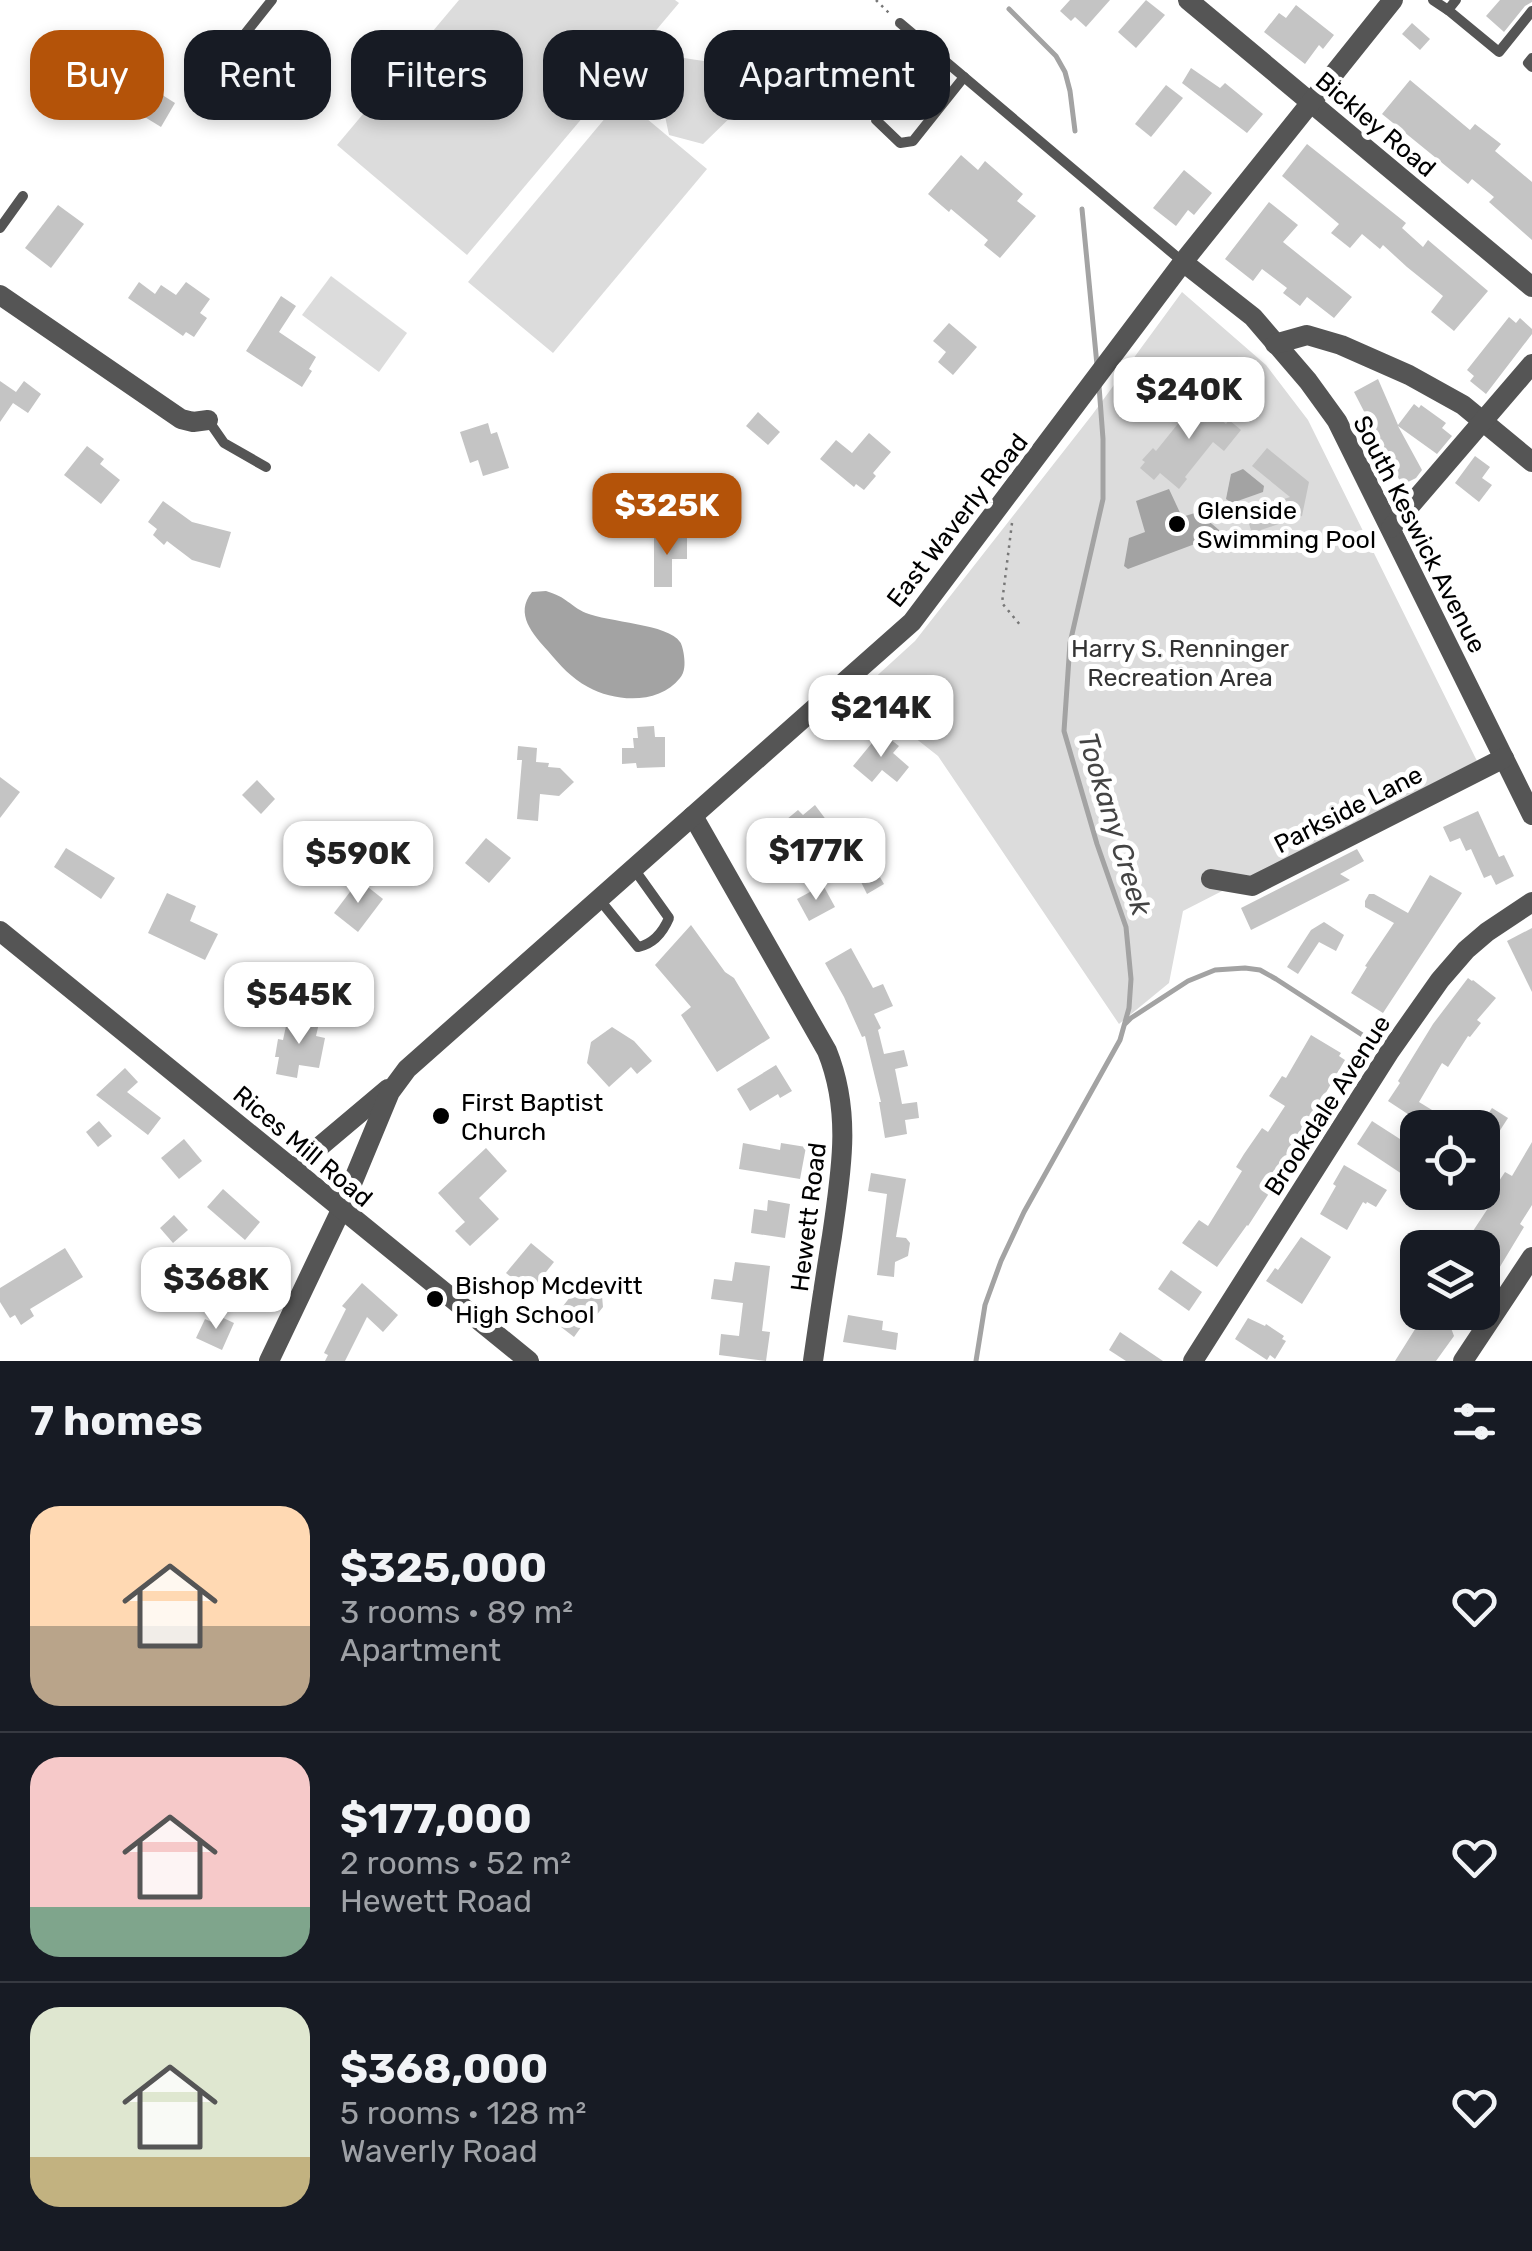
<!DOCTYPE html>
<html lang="en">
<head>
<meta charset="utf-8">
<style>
  body { margin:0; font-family:Rubik,sans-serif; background:#20242c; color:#f1f3f6; height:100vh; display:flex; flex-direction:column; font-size:38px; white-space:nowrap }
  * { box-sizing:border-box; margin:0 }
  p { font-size:32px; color:#9ea1a6 }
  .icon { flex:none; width:55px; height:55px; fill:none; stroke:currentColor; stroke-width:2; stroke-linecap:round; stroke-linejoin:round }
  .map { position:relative; height:1361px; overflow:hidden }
  .panel { display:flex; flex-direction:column; background:#171b24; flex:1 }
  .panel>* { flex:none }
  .hud { position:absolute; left:30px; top:30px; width:1000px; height:90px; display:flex; gap:20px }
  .tools { position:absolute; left:1400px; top:1110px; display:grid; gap:20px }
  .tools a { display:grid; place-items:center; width:100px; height:100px; border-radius:20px; background:#171b24; box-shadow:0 5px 15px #0003; font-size:50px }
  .price { position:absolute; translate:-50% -85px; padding:0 22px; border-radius:20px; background:#fff; color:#222; font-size:32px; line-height:65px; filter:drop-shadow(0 2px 5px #0008) }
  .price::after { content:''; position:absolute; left:50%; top:60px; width:30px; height:22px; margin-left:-15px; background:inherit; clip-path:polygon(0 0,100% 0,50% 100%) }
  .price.active { background:#b45309; color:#fff }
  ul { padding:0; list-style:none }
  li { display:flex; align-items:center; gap:30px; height:250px; padding:0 30px }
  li+li { border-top:2px solid #363941 }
  li span { display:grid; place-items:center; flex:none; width:280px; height:200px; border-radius:30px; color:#555 }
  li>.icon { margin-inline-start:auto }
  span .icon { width:120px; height:120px; fill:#fffc; stroke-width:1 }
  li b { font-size:42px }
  h2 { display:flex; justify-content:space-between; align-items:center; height:120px; padding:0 30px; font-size:42px }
  .tag { padding:0 35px; border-radius:30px; background:#171b24; box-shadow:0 5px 15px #0003; font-size:35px; line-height:90px }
  .tag.active { background:#b45309; color:#fff }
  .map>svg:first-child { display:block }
  .green { fill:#dcdcdc }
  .water { fill:#a3a3a3 }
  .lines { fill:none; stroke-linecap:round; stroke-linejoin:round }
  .stream { stroke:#a3a3a3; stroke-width:5 }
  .building { fill:#c4c4c4 }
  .path { stroke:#777; stroke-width:2.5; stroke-dasharray:2.5 5; stroke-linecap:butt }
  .service { stroke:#555; stroke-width:10 }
  .minor { stroke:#555; stroke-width:20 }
  .tertiary { stroke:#555; stroke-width:20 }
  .poi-dot { fill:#000; stroke:#fff; stroke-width:4 }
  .labels { text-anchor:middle; stroke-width:10; stroke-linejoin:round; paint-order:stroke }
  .street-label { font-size:25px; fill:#000; stroke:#fff }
  .poi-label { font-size:25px; fill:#000; stroke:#fff; text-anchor:start }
  .park-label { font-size:25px; fill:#333; stroke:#fff }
  .water-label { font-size:28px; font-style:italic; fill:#444; stroke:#fff }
</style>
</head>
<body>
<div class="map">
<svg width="1532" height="1361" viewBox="0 0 1532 1361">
  <rect width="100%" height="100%" fill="#fff"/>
  <!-- green -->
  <g class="green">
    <path d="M459,0H675L679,3L467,255L337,145Z"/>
    <path d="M684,58L710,62L739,87L751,90V104L740,108L703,144L669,135L660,92Z"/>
    <path d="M622,98L707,169L553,353L468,282Z"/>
    <path d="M331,276L407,333L379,372L302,315Z"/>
    <path d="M1182,292L1266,365L1308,420L1477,761L1183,911L1169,983L1119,1024L938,756L858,693L915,641L1092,415Z"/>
  </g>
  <!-- water -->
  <g class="water">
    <path d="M1243,469L1264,486L1263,492L1232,503L1226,499L1231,474Z"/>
    <path d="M1169,489L1182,517L1198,512L1219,530V535L1128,569L1124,566L1129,538L1145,532L1136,501Z"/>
    <path d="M546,591C567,597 570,606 586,613C607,622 669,624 680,642C682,644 684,654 684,656C685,664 685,672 680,678C659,705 615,702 588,687C571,678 560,665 548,651C533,634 514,614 532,592Z"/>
  </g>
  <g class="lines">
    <!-- stream -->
    <g class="stream">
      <path d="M1009,9L1056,56L1065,72L1070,91L1075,131"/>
      <path d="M1082,209L1097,365"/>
      <path d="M1126,1023L1131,1018L1188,981L1215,970L1245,968L1260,970L1276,979L1367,1038"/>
      <path d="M976,1361L985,1305L1001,1261L1024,1212L1120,1040L1129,1008L1131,979L1126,927L1097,844L1064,731L1070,643L1103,499V439L1099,386"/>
    </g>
  </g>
  <!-- building -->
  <g class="building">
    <path d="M1070,0H1110L1086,27L1075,17L1071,21L1060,11Z"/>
    <path d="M1146,0L1165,15L1136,48L1118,32Z"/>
    <path d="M1500,0H1532V2L1525,6L1504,32L1486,16Z"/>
    <path d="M1296,5L1334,35L1323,49L1319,45L1305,64L1264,32L1279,13L1286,18Z"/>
    <path d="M1412,23L1430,39L1420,50L1402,34Z"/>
    <path d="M1191,68L1220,88L1225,83L1263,114L1247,133L1182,83Z"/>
    <path d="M137,79L175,103L161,127L122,103Z"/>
    <path d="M1410,80L1470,130L1475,124L1501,144L1495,151L1532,182V240L1489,202L1494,197L1472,179L1468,184L1382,114Z"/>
    <path d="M1166,85L1183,98L1151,137L1135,124Z"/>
    <path d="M1307,144L1406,223L1402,228L1423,247L1428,240L1488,291L1454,331L1431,312L1443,296L1407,267L1383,245L1380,249L1362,234L1350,248L1331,233L1339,224L1282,176Z"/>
    <path d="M961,155L978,170L985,161L1023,194L1017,201L1036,216L1000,258L984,245L988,240L951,209L949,212L928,194Z"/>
    <path d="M1184,170L1212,193L1194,215L1188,210L1176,226L1153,208Z"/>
    <path d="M1269,202L1298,225L1283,242L1352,297L1334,318L1307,297L1300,306L1283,293L1287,288L1262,269L1253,281L1225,259Z"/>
    <path d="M58,205L84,224L51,268L25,248Z"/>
    <path d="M139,282L155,294L161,285L176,295L186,282L210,299L200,313L207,318L194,337L186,332L183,336L128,298Z"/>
    <path d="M281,296L296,306L279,332L316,357L309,369L312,371L302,387L246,351Z"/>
    <path d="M1509,317L1516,323L1520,318L1532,329V334L1486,394L1470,381L1474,376L1467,370Z"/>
    <path d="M949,323L977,347L953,375L938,362L946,352L933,341Z"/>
    <path d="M1378,379L1398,425L1414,404L1419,408L1421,405L1446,423L1442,428L1452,436L1437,454L1398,426L1422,470L1416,478L1402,485L1354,392Z"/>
    <path d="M0,381L16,392L24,381L41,394L28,413L13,403L0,422Z"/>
    <path d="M1191,390L1202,399L1199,402L1226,424L1229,420L1241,430L1224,451L1213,442L1185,477L1187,479L1179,489L1160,473L1154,480L1140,468L1145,462L1142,460L1153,448L1156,451L1185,415L1176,408Z"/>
    <path d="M758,412L780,432L768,445L746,426Z"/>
    <path d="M488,423L491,434L497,432L509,468L483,476L478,460L470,463L460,432Z"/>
    <path d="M869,433L891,452L873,473L876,476L864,490L856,484L854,487L820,459L836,440L852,453Z"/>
    <path d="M87,446L104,459L100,464L120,480L101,504L64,475Z"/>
    <path d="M1267,448L1309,482L1302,516L1252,533L1245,512L1290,497L1252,466Z"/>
    <path d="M1475,456L1490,467L1482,478L1492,485L1479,502L1455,483Z"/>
    <path d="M163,501L192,522L231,532L220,568L192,560L167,541L164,545L153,535L157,529L148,522Z"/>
    <path d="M654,537H687V559H672V587H654Z"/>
    <path d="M654,726L655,737H665V767L637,768L636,763L622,764V748H634L633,738H638L637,727Z"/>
    <path d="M881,732L899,746L893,753L909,767L897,782L882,770L872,782L853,766Z"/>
    <path d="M518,746L537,748L536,762L549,763L548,767L560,768L574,782L559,796L540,794L538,821L517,819L522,760H517Z"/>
    <path d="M0,777L20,792L0,818Z"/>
    <path d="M257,780L275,799L261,814L242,795Z"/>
    <path d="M815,805L827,821L779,860L754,830L767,820L775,829L798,810L803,815Z"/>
    <path d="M1478,811L1499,857L1504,855L1514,876L1496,885L1491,875L1484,878L1471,849L1466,851L1460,838L1450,842L1443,827Z"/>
    <path d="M486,838L511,858L489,883L465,863Z"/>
    <path d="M66,848L115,878L101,899L54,867Z"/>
    <path d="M1357,849L1364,861L1340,874L1350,880L1251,930L1241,908Z"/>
    <path d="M874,867L884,884L867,894L858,876Z"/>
    <path d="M1430,875L1462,893L1383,1013L1351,993L1367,967L1365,966L1394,923L1365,907V901L1369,894H1374L1408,913Z"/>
    <path d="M359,880L383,899L358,932L334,913Z"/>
    <path d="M823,885L835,907L809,921L797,899Z"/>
    <path d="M167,893L196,906L190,921L218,934L205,960L148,933Z"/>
    <path d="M1324,922L1344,935L1336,951L1319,942L1298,974L1287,967L1311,930Z"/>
    <path d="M691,925L725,972L734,978L770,1038L717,1072L681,1015L691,1007L655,965Z"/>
    <path d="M1532,928V992L1507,941Z"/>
    <path d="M851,948L873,988L883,984L893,1006L874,1014L881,1028L878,1030L884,1054L904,1050L908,1066L895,1069L902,1104L917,1102L919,1118L905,1120L907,1134L885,1138L879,1102H881L865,1036L862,1037L844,997L825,963Z"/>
    <path d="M1468,978L1472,981L1473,980L1496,998L1477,1020L1481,1023L1470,1037L1468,1036L1448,1067L1442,1063L1419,1102L1432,1110L1423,1124L1388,1101L1400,1083L1398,1081L1433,1024Z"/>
    <path d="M288,1017L319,1023L316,1036L325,1038L319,1068L299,1065L297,1078L276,1074L279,1057H275L278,1039L283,1040Z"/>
    <path d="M612,1027L634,1041L652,1061L637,1074L631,1067L609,1087L587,1063L591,1042Z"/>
    <path d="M1311,1035L1341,1053L1339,1056L1345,1060L1321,1101L1325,1104L1302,1142L1248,1226L1247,1225L1217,1267L1182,1243L1199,1220L1208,1226L1242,1171L1236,1167L1244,1154L1262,1128L1268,1132L1285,1106L1269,1096L1282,1076L1286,1078Z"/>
    <path d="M776,1065L792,1091L780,1098L778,1094L750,1111L737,1089Z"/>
    <path d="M125,1068L138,1082L127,1092L161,1118L148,1135L96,1095Z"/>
    <path d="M1492,1108L1508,1118L1482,1158V1123Z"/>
    <path d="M99,1121L112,1136L98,1147L86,1132Z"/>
    <path d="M1372,1121L1417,1150L1402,1174L1357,1144Z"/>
    <path d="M184,1139L202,1161L179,1179L161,1158Z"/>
    <path d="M1532,1142V1205L1520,1224L1524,1227L1495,1275L1482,1290V1248H1466L1475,1232L1473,1231L1498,1193L1493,1190L1505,1172L1512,1176Z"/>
    <path d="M743,1143L780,1150L781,1143L806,1147L800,1179L739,1169Z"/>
    <path d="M486,1148L507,1171L479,1198L499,1219L470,1246L455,1231L465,1222L438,1193Z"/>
    <path d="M1344,1165L1387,1190L1376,1207L1367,1202L1366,1204L1363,1202L1347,1230L1320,1214L1336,1186L1333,1184Z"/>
    <path d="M871,1173L906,1179L896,1237L906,1238L910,1243L908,1256L895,1262L894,1277L877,1275L887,1194L868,1191Z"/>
    <path d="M223,1189L260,1222L245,1240L207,1207Z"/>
    <path d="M768,1200L790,1204L785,1238L751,1233L754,1209L767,1211Z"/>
    <path d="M174,1215L188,1230L173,1243L160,1228Z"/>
    <path d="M1301,1237L1331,1257L1302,1304L1266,1281L1275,1268L1278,1270Z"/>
    <path d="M531,1243L554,1262L530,1292L506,1273Z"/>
    <path d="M65,1248L83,1277L30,1309L34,1316L21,1325L15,1315L10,1318L0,1302V1288Z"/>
    <path d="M735,1262L770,1266L762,1331L770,1332L766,1361L719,1355L721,1334L739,1336L743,1303L711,1299L714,1279L732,1281Z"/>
    <path d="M1171,1270L1202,1292L1189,1311L1158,1289Z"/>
    <path d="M362,1283L398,1315L383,1332L367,1317L345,1361H325L328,1355L324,1353L346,1309L342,1306Z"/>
    <path d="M578,1287L590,1296L596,1293L602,1296L603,1307L591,1322L587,1319L574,1337L552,1320Z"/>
    <path d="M1417,1311L1451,1328L1454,1336L1436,1361H1395L1417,1326L1410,1322Z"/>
    <path d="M217,1315L234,1323L222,1350L196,1338L205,1319L214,1323Z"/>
    <path d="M848,1315L883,1321L882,1330L898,1333L896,1350L843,1342Z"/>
    <path d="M1248,1318L1265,1326L1266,1324L1284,1336L1282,1339L1286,1341L1275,1359L1270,1355L1267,1360L1235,1339Z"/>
    <path d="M1120,1332L1163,1361H1126L1109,1350Z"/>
  </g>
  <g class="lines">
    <!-- path -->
    <g class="path">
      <path d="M876,0L891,15"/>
      <path d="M1012,523L1002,603L1021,626"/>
    </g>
    <!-- service -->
    <g class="service">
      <path d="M1433,0L1448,10"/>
      <path d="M1456,0L1448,10L1499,52L1532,11"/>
      <path d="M900,23L1183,262"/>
      <path d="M240,40L272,0"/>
      <path d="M927,45L878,107L876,120L900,143L913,141L964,77"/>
      <path d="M1532,58L1528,63L1532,67"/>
      <path d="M0,228L23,196"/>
      <path d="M208,420L224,443L266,467"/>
      <path d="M599,899L638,947C653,944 663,932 669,918L634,869"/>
    </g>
    <!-- minor -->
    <g class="minor">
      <path d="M1188,0L1532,287"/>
      <path d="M1183,262L1253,317L1308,381L1337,421L1532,815"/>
      <path d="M0,295L181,419L193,422L208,420"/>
      <path d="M1275,344L1307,335L1341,345L1409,375L1463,405L1532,462"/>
      <path d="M1391,528L1532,364"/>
      <path d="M693,816L827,1051C852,1113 841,1172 832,1236C825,1278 819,1319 813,1361"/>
      <path d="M1211,879L1252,886L1504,758"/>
      <path d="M293,1169L388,1089"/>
      <path d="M269,1361L341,1210L390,1092L407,1069L912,622L1183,262L1393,0"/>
      <path d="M1193,1361L1390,1051L1440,980L1466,950L1487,932L1532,902"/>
      <path d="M1463,1361L1532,1257"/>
    </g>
    <!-- tertiary -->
    <path class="tertiary" d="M0,931L529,1361"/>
  </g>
  <!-- markers -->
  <g class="poi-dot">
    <circle cx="1177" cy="524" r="10"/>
    <circle cx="441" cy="1116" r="10"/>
    <circle cx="435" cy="1299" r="10"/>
  </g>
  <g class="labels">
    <!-- street labels -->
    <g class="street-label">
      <text transform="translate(1376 124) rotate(40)" y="9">Bickley Road</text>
      <text transform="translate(957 520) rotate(-52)" y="9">East Waverly Road</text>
      <text transform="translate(1420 534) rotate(63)" y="9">South Keswick Avenue</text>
      <text transform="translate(1348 809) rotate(-27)" y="9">Parkside Lane</text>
      <text transform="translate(1327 1105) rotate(-57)" y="9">Brookdale Avenue</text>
      <text transform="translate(303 1146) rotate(40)" y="9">Rices Mill Road</text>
      <text transform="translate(808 1217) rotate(-83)" y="9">Hewett Road</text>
    </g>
    <!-- poi labels -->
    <g class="poi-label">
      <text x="1197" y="519">Glenside<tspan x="1197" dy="29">Swimming Pool</tspan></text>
      <text x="461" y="1111">First Baptist<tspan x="461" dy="29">Church</tspan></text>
      <text x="455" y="1294">Bishop Mcdevitt<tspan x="455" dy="29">High School</tspan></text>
    </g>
    <!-- park labels -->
    <g class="park-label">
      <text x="1180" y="657">Harry S. Renninger<tspan x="1180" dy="29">Recreation Area</tspan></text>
    </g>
    <!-- water labels -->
    <g class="water-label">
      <text transform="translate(1115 824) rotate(73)" y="10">Tookany Creek</text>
    </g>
  </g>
</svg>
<div class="tools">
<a><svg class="icon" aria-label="locate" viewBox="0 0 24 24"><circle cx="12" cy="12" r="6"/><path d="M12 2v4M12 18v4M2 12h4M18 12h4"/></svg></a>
<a><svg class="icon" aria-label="layers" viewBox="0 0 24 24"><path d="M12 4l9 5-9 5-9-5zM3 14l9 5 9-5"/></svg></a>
</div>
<b class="price" style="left:1189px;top:442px">$240K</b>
<b class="price active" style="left:667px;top:558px">$325K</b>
<b class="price" style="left:881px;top:760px">$214K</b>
<b class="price" style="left:816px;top:903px">$177K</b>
<b class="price" style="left:358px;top:906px">$590K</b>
<b class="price" style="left:299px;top:1047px">$545K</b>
<b class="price" style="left:216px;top:1332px">$368K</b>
<div class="hud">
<a class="tag active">Buy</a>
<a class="tag">Rent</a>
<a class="tag">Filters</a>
<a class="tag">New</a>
<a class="tag">Apartment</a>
</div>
</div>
<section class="panel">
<h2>7 homes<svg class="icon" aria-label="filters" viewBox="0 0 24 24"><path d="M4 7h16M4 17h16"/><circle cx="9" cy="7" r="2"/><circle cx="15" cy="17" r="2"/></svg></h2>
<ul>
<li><span style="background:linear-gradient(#ffd9b3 60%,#b9a48a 0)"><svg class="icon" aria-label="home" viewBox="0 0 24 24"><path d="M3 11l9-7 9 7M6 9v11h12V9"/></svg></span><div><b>$325,000</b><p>3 rooms · 89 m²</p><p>Apartment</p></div><svg class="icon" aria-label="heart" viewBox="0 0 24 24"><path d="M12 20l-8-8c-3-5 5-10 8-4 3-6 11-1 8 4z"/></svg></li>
<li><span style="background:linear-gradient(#f6c9c9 75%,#7fa58c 0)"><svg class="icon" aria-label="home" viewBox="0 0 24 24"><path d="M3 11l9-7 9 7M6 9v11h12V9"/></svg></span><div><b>$177,000</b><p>2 rooms · 52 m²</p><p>Hewett Road</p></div><svg class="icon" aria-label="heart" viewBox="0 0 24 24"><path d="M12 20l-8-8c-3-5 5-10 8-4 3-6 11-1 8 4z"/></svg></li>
<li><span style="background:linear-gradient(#dfe7d0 75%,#c2b280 0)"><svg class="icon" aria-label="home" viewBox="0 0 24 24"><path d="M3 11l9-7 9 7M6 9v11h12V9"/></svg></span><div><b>$368,000</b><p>5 rooms · 128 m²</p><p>Waverly Road</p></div><svg class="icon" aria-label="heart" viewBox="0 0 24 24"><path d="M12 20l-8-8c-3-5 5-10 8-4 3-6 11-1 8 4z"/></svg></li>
</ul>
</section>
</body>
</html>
